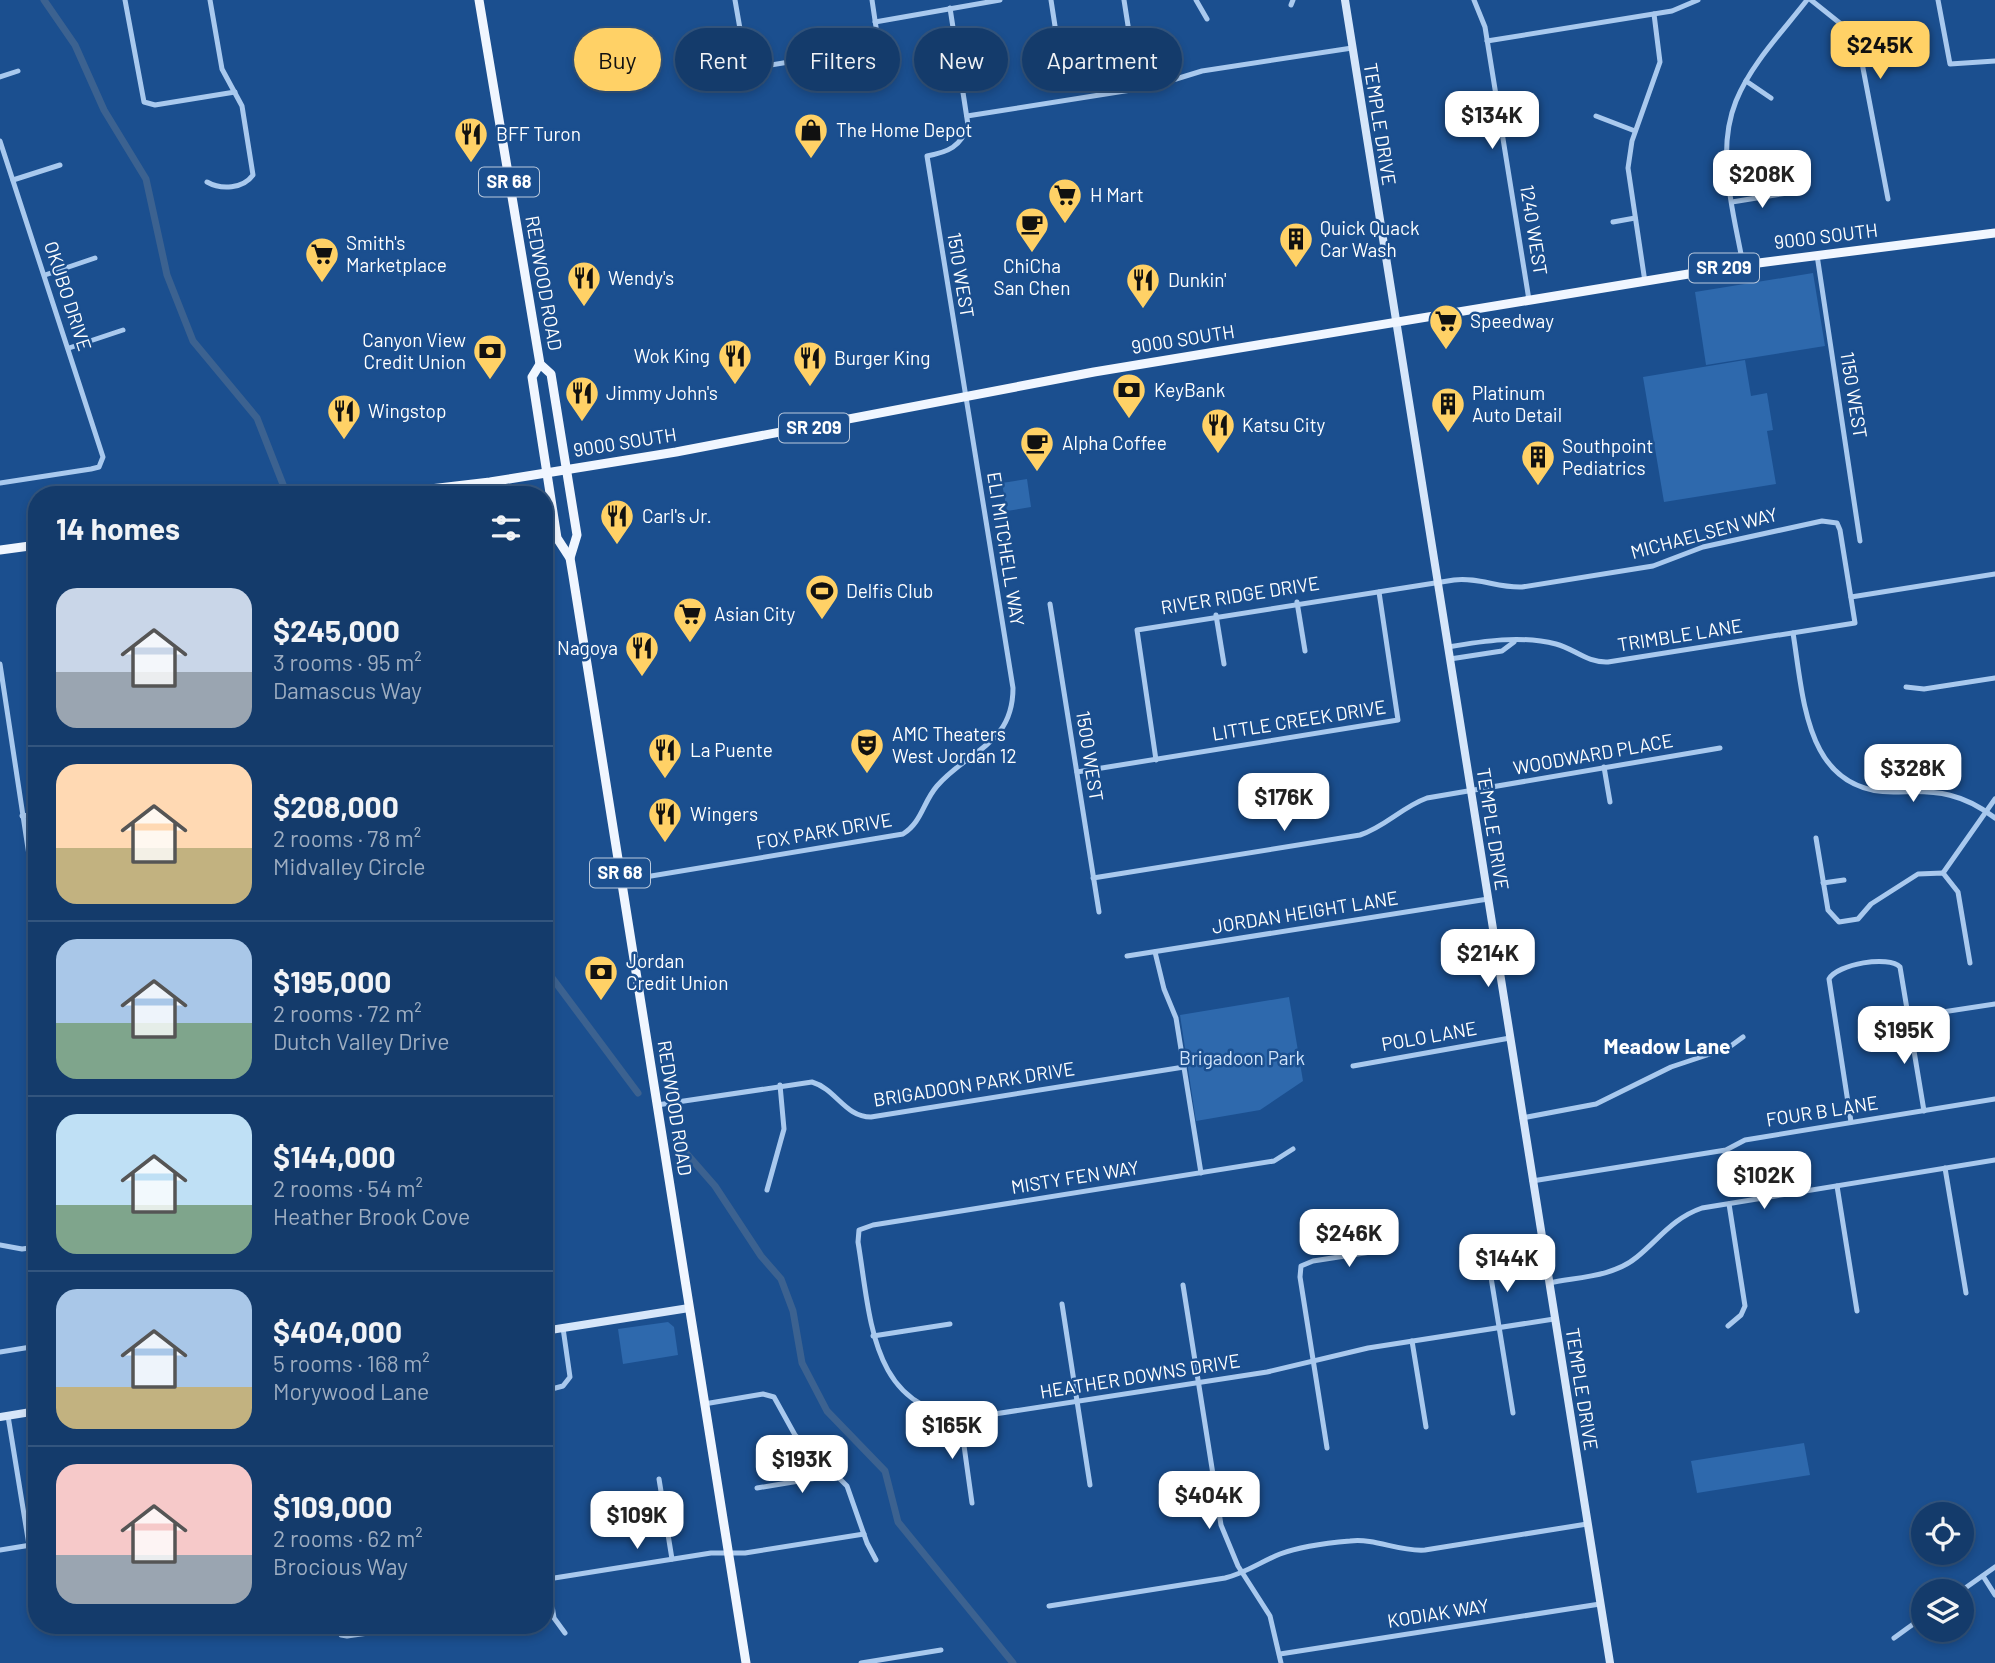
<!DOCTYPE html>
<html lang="en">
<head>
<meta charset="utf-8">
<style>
  body { margin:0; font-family:Barlow,sans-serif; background:#1d4271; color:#f1f3f6; height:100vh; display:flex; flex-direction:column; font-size:26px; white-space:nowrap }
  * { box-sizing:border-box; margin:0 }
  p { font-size:23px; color:#9dadc1 }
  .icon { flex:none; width:38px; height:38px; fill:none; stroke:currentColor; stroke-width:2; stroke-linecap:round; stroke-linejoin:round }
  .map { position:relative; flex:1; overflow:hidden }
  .sheet { position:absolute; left:28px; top:486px; width:525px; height:1148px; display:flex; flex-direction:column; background:#143b6b; border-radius:28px; box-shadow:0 4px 10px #0003,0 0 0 2px #33557e }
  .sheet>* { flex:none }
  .hud { position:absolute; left:574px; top:28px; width:665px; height:63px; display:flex; gap:14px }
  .buttons { position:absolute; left:1911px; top:1502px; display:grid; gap:14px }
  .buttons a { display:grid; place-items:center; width:63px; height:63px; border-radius:50%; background:#143b6b; box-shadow:0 4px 10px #0003,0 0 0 2px #33557e; font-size:35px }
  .price { position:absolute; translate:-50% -60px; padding:0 16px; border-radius:14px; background:#fff; color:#222; font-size:23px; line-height:46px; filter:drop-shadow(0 2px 4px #0008) }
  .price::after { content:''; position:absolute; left:50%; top:42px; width:21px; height:16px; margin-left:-10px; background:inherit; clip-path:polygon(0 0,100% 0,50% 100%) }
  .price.selected { background:#ffd166; color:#111 }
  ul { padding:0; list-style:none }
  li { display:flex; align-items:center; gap:21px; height:175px; padding:0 28px }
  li+li { border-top:2px solid #33557e }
  li span { display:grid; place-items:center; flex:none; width:196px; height:140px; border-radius:21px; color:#555 }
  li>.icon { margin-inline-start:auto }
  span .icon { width:84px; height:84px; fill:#fffc; stroke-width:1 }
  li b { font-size:30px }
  h2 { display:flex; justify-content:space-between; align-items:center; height:84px; padding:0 28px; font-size:30px }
  .pill { padding:0 24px; border-radius:32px; background:#143b6b; box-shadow:0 4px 10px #0003,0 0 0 2px #33557e; font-size:24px; line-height:63px }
  .pill.selected { background:#ffd166; color:#111 }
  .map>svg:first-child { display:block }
  .green { fill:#2e69ad }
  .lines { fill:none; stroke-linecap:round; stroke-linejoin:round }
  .canal { stroke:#3c6290; stroke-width:7 }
  .street { stroke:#a9c9ee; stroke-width:5 }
  .secondary { stroke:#d6e6fa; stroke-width:8 }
  .primary { stroke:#f0f6ff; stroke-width:9 }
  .labels { text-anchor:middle; stroke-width:5; stroke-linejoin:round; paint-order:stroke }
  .shield { fill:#1b4f8f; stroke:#bbcadd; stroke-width:2 }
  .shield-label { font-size:18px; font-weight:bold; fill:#fff }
  .street-label { font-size:19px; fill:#fff; stroke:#1b4f8f }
  .poi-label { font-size:19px; fill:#fff; stroke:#1b4f8f; text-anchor:start }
  .park-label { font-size:19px; fill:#cfe3fa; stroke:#1b4f8f }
  .neighbourhood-label { font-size:21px; font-weight:bold; fill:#fff; stroke:#1b4f8f }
</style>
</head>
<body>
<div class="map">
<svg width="1995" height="1663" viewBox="0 0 1995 1663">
  <rect width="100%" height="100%" fill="#1b4f8f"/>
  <!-- green -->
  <g class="green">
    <path d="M1813,273L1825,346L1706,365L1695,292Z"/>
    <path d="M1745,360L1751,396L1767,393L1773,430L1767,431L1776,484L1664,502L1643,377Z"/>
    <path d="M1027,479L1031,507L1007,511L1002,483Z"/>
    <path d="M1289,997L1303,1081L1260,1110L1196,1121L1180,1015Z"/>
    <path d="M668,1322L674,1327L678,1355L623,1364L618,1329Z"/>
    <path d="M1804,1443L1810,1475L1697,1493L1691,1461Z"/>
  </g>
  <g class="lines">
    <!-- canal -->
    <g class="canal">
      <path d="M44,0L75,45L104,110L146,179L167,275L193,341L257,418L284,487"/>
      <path d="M544,967L638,1093"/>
      <path d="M680,1146L715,1186L761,1256L781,1279L793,1311L802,1363L827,1411L885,1471L898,1522L1013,1663"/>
    </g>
    <!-- street -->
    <g class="street">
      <path d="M125,0L144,102L155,105L235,92"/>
      <path d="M735,0L747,69L879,47"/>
      <path d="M872,0L884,81"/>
      <path d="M1124,0L1138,89"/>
      <path d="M1196,0L1207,19"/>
      <path d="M1474,0L1485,27L1529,300"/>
      <path d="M1811,0L1851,32L1858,42L1888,199"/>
      <path d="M1938,0L1950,64L1995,61"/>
      <path d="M1291,5L1293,0"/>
      <path d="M875,22L1000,0"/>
      <path d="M1487,41L1672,11L1698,0"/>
      <path d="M1049,44L1055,26L1051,0"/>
      <path d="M0,77L18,71"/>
      <path d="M1746,81L1771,98"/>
      <path d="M967,116L1150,87L1202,71L1352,48"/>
      <path d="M1596,116L1635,131"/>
      <path d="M0,141L103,457L99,467L91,469L0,483"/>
      <path d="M13,180L60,165"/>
      <path d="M207,182C221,190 243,189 253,175L242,106L222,69L210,0"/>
      <path d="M1732,202L1787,193"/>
      <path d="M1613,222L1635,218"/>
      <path d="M1817,255L1860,541"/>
      <path d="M1743,265C1734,213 1715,153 1736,101C1751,64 1783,31 1807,0"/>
      <path d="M45,275L95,258"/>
      <path d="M1645,282L1628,168L1632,141L1660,62L1654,14"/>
      <path d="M69,348L123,330"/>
      <path d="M1851,597L1995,574"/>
      <path d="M1297,602L1305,651"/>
      <path d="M1050,604L1099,912"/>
      <path d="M1216,615L1224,664"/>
      <path d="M1793,633C1804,700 1805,796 1899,792C1938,790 1964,794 1995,818"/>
      <path d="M1450,659L1502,651L1514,642"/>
      <path d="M0,664L37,908"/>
      <path d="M1906,687L1924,689L1995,678"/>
      <path d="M1156,760L1137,630L1454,580C1478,577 1498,588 1522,587L1653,566L1703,547L1822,521L1837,523L1840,530L1855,623L1608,662C1587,663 1575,649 1556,644C1521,635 1483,641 1448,647"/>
      <path d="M1604,767L1610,802"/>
      <path d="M1077,772L1398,720L1379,592"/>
      <path d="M22,816L37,814"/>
      <path d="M1816,838L1828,910L1839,922L1858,919L1871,904L1918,874L1943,873L1958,892L1970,963"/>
      <path d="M1943,873L1995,799"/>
      <path d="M1093,878L1360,835C1385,827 1402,807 1427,798L1720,748"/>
      <path d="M621,881L903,834C922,822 923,802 937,786C968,750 1013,745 1013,688L927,156C948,152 961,147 968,125L950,8"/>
      <path d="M1823,883L1844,880"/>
      <path d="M1155,952L1164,989L1176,1018L1201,1173"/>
      <path d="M1127,956L1488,899"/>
      <path d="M1910,1017L1995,1004"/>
      <path d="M1353,1066L1510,1038"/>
      <path d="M657,1105L812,1082C836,1089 845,1117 871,1117L1184,1067"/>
      <path d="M1522,1118L1596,1104L1671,1067L1728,1048L1743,1037"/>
      <path d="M1851,1122L1829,979C1837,964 1889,955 1900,967L1924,1111"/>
      <path d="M1293,1149L1274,1161L873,1225L859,1230L858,1242C871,1319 870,1416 975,1417L1267,1372L1368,1348L1554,1319"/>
      <path d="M1945,1168L1966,1293"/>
      <path d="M1532,1181L1726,1150L1745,1140L1995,1099"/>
      <path d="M1837,1186L1857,1311"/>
      <path d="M767,1190L784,1129L780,1085"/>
      <path d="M0,1245L22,1249L37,1247"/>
      <path d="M1489,1265L1513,1413"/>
      <path d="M1549,1283C1578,1277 1613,1277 1637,1257C1659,1239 1673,1218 1702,1208L1995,1160"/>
      <path d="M1183,1285L1221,1525L1238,1566L1270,1616L1281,1663"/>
      <path d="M1062,1304L1090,1485"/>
      <path d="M1728,1326L1741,1315L1745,1306L1729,1204"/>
      <path d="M873,1336L950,1324"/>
      <path d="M1412,1341L1426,1427"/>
      <path d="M0,1352L37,1346"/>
      <path d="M544,1391L563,1386L570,1377L563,1328"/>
      <path d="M704,1404L763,1394L774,1397L795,1435L847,1486L867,1543L876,1560"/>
      <path d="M8,1416L29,1545"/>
      <path d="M960,1417L972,1503"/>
      <path d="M1327,1448L1300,1277L1301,1266L1313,1261L1390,1249"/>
      <path d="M659,1479L672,1559"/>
      <path d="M757,1488L817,1478L829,1467"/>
      <path d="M628,1513L664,1507"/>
      <path d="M0,1550L37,1544"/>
      <path d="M544,1551L550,1535"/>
      <path d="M544,1557L554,1618L565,1633"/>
      <path d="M1983,1576L1995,1595"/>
      <path d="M548,1579L711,1553H745L864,1534"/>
      <path d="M1961,1591L1995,1567"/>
      <path d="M1049,1606L1225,1578C1246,1573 1260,1562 1280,1554C1301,1546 1327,1543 1350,1541C1376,1538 1399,1552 1425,1550L1587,1524"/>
      <path d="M338,1626L341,1635L347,1636L418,1626"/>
      <path d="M1894,1638L1923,1617"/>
      <path d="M1280,1654L1600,1604"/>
      <path d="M861,1663L941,1650"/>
    </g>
    <!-- secondary -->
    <g class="secondary">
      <path d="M1345,0L1610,1663"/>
      <path d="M544,1331L689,1308"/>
      <path d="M0,1417L37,1411"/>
    </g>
    <!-- primary -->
    <g class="primary">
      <path d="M479,0L540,364L551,374L577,535L570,558"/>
      <path d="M540,364L532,377L557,538L570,558L573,576L746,1663"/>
      <path d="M379,495L490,482L676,452L1094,372L1743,265L1995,233"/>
      <path d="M0,550L37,545"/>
    </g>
  </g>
  <!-- icons -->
  <defs>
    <g id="shop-pin" transform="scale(1.75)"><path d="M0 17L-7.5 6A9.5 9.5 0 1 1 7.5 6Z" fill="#ffd166" stroke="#1b4f8f"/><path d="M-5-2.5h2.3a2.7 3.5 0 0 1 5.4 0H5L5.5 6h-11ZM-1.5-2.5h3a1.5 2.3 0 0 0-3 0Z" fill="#111"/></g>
    <g id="restaurant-pin" transform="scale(1.75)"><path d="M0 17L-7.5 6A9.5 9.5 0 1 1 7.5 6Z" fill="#ffd166" stroke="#1b4f8f"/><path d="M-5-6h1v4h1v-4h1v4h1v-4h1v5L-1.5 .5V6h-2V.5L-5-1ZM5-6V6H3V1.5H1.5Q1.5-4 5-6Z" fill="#111"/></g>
    <g id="supermarket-pin" transform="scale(1.75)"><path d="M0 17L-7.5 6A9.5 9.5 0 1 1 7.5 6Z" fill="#ffd166" stroke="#1b4f8f"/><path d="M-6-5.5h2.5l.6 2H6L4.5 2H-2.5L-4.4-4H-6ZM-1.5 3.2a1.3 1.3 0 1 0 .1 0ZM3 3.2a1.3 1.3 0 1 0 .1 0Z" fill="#111"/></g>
    <g id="cafe-pin" transform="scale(1.75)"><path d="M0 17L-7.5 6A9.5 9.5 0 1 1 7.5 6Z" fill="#ffd166" stroke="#1b4f8f"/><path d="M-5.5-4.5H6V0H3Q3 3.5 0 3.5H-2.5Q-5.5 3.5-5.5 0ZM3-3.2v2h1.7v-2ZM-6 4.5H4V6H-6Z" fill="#111"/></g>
    <g id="building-pin" transform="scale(1.75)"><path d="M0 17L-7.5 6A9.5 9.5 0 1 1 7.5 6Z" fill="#ffd166" stroke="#1b4f8f"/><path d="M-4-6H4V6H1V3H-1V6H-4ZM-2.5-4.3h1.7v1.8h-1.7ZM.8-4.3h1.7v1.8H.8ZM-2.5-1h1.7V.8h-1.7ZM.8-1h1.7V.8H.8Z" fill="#111"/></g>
    <g id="bank-pin" transform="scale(1.75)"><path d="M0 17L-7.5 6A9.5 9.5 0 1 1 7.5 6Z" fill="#ffd166" stroke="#1b4f8f"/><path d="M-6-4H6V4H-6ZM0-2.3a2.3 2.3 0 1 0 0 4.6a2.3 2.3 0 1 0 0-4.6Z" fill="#111"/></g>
    <g id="stadium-pin" transform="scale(1.75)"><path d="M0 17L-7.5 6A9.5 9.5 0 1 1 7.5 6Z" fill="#ffd166" stroke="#1b4f8f"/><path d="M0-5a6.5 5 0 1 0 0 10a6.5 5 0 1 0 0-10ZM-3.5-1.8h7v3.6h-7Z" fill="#111"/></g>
    <g id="theatre-pin" transform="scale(1.75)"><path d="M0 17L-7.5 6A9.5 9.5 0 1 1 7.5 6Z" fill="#ffd166" stroke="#1b4f8f"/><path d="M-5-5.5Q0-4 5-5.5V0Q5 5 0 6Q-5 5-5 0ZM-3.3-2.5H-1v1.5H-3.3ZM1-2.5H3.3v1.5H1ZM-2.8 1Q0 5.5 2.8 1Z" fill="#111"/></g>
  </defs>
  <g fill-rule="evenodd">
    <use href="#shop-pin" x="811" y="130"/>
    <use href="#restaurant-pin" x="471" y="134"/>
    <use href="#supermarket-pin" x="1065" y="195"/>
    <use href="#cafe-pin" x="1032" y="224"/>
    <use href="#building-pin" x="1296" y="239"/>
    <use href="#supermarket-pin" x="322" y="254"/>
    <use href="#restaurant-pin" x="584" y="278"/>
    <use href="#restaurant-pin" x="1143" y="280"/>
    <use href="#supermarket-pin" x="1446" y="321"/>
    <use href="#bank-pin" x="490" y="351"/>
    <use href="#restaurant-pin" x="735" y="356"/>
    <use href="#restaurant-pin" x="810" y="358"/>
    <use href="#bank-pin" x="1129" y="390"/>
    <use href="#restaurant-pin" x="582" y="393"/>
    <use href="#building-pin" x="1448" y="404"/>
    <use href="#restaurant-pin" x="344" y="411"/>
    <use href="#restaurant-pin" x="1218" y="425"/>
    <use href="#cafe-pin" x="1037" y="443"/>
    <use href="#building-pin" x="1538" y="457"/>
    <use href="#restaurant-pin" x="617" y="516"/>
    <use href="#stadium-pin" x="822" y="591"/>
    <use href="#supermarket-pin" x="690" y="614"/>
    <use href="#restaurant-pin" x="642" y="648"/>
    <use href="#theatre-pin" x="867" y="745"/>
    <use href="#restaurant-pin" x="665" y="750"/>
    <use href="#restaurant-pin" x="665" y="814"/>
    <use href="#bank-pin" x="601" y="972"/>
  </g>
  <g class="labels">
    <!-- shield labels -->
    <g class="shield">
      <rect x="479" y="167.5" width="60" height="29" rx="5"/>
      <rect x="1689" y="253.5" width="70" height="29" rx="5"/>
      <rect x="779" y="413.5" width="70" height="29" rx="5"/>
      <rect x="590" y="858.5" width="60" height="29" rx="5"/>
    </g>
    <g class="shield-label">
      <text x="509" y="188">SR 68</text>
      <text x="1724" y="274">SR 209</text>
      <text x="814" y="434">SR 209</text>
      <text x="620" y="879">SR 68</text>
    </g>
    <!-- street labels -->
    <g class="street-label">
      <text transform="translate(1380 124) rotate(81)" y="7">TEMPLE DRIVE</text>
      <text transform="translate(1534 230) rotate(81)" y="7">1240 WEST</text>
      <text transform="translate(1826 236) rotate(-7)" y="7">9000 SOUTH</text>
      <text transform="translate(961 275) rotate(81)" y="7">1510 WEST</text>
      <text transform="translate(544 283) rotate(80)" y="7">REDWOOD ROAD</text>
      <text transform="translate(68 296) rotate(72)" y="7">OKUBO DRIVE</text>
      <text transform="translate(1183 339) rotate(-9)" y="7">9000 SOUTH</text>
      <text transform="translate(1854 395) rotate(81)" y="7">1150 WEST</text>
      <text transform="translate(625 442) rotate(-9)" y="7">9000 SOUTH</text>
      <text transform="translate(1704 533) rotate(-15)" y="7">MICHAELSEN WAY</text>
      <text transform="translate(1006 549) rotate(81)" y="7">ELI MITCHELL WAY</text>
      <text transform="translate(1240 595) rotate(-9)" y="7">RIVER RIDGE DRIVE</text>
      <text transform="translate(1680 635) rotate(-9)" y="7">TRIMBLE LANE</text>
      <text transform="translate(1299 720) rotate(-9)" y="7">LITTLE CREEK DRIVE</text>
      <text transform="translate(1593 754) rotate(-10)" y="7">WOODWARD PLACE</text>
      <text transform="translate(1090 756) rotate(81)" y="7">1500 WEST</text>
      <text transform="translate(1493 829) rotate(81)" y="7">TEMPLE DRIVE</text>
      <text transform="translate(824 831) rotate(-10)" y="7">FOX PARK DRIVE</text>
      <text transform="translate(1305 912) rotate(-9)" y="7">JORDAN HEIGHT LANE</text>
      <text transform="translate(1429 1036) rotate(-10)" y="7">POLO LANE</text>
      <text transform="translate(974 1084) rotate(-9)" y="7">BRIGADOON PARK DRIVE</text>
      <text transform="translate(675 1108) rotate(81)" y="7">REDWOOD ROAD</text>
      <text transform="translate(1822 1111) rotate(-9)" y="7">FOUR B LANE</text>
      <text transform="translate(1075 1177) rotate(-9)" y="7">MISTY FEN WAY</text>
      <text transform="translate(1140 1376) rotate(-9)" y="7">HEATHER DOWNS DRIVE</text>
      <text transform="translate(1582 1389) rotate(81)" y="7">TEMPLE DRIVE</text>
      <text transform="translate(1438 1613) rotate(-9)" y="7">KODIAK WAY</text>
    </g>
    <!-- poi labels -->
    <g class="poi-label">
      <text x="836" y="137">The Home Depot</text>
      <text x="496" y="141">BFF Turon</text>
      <text x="1090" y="202">H Mart</text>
      <text x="1320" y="235">Quick Quack<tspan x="1320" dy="22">Car Wash</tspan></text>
      <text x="346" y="250">Smith's<tspan x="346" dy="22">Marketplace</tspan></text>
      <text x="1032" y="273" text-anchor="middle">ChiCha<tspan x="1032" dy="22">San Chen</tspan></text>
      <text x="608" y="285">Wendy's</text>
      <text x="1168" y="287">Dunkin'</text>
      <text x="1470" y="328">Speedway</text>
      <text x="466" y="347" text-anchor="end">Canyon View<tspan x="466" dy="22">Credit Union</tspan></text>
      <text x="710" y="363" text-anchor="end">Wok King</text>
      <text x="834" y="365">Burger King</text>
      <text x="1154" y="397">KeyBank</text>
      <text x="606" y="400">Jimmy John's</text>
      <text x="1472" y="400">Platinum<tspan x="1472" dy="22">Auto Detail</tspan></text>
      <text x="368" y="418">Wingstop</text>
      <text x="1242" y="432">Katsu City</text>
      <text x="1062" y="450">Alpha Coffee</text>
      <text x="1562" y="453">Southpoint<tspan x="1562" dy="22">Pediatrics</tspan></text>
      <text x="642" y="523">Carl's Jr.</text>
      <text x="846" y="598">Delfis Club</text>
      <text x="714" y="621">Asian City</text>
      <text x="618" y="655" text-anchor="end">Nagoya</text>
      <text x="892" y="741">AMC Theaters<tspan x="892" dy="22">West Jordan 12</tspan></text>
      <text x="690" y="757">La Puente</text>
      <text x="690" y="821">Wingers</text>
      <text x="626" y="968">Jordan<tspan x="626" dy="22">Credit Union</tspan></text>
    </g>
    <!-- park labels -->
    <g class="park-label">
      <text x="1242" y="1065">Brigadoon Park</text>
    </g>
    <!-- neighbourhood labels -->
    <g class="neighbourhood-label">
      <text x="1667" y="1054">Meadow Lane</text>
    </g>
  </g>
</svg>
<div class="buttons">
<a><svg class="icon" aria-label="locate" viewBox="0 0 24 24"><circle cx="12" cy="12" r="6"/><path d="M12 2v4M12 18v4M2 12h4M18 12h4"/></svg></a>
<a><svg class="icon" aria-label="layers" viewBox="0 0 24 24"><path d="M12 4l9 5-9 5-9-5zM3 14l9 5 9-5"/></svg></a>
</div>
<b class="price selected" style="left:1880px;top:81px">$245K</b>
<b class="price" style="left:1492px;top:151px">$134K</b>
<b class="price" style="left:1762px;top:210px">$208K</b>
<b class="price" style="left:1913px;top:804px">$328K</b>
<b class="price" style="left:1284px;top:833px">$176K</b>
<b class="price" style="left:1488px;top:989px">$214K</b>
<b class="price" style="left:1904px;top:1066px">$195K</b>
<b class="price" style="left:1764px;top:1211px">$102K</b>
<b class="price" style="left:1349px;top:1269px">$246K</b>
<b class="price" style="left:1507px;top:1294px">$144K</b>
<b class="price" style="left:952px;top:1461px">$165K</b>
<b class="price" style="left:802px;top:1495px">$193K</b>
<b class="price" style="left:1209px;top:1531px">$404K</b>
<b class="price" style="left:637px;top:1551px">$109K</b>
<div class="hud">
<a class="pill selected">Buy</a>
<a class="pill">Rent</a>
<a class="pill">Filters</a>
<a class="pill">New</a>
<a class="pill">Apartment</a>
</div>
<section class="sheet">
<h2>14 homes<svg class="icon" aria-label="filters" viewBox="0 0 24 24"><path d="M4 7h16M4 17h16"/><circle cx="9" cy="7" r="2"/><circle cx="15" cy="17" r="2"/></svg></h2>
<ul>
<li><span style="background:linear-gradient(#c9d6e8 60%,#9aa5b1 0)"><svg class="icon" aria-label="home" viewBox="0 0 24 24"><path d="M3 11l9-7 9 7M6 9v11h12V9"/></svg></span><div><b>$245,000</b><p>3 rooms · 95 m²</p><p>Damascus Way</p></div></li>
<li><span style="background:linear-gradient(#ffd9b3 60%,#c2b280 0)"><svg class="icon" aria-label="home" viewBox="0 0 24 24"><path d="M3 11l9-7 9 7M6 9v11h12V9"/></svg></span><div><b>$208,000</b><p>2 rooms · 78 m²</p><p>Midvalley Circle</p></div></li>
<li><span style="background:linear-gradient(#a9c7e8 60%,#7fa58c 0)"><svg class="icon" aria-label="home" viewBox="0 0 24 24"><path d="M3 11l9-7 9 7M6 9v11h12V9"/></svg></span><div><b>$195,000</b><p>2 rooms · 72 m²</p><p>Dutch Valley Drive</p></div></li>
<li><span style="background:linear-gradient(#bfe0f5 65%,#7fa58c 0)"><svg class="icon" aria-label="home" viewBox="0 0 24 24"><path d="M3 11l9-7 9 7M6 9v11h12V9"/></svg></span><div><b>$144,000</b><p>2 rooms · 54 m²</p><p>Heather Brook Cove</p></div></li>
<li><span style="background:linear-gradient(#a9c7e8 70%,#c2b280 0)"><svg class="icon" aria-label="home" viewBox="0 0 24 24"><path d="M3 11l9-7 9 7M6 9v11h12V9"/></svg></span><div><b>$404,000</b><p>5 rooms · 168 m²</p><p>Morywood Lane</p></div></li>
<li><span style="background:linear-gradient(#f6c9c9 65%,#9aa5b1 0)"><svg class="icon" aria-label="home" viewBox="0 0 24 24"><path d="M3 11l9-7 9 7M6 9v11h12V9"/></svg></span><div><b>$109,000</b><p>2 rooms · 62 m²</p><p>Brocious Way</p></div></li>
</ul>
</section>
</div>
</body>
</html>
